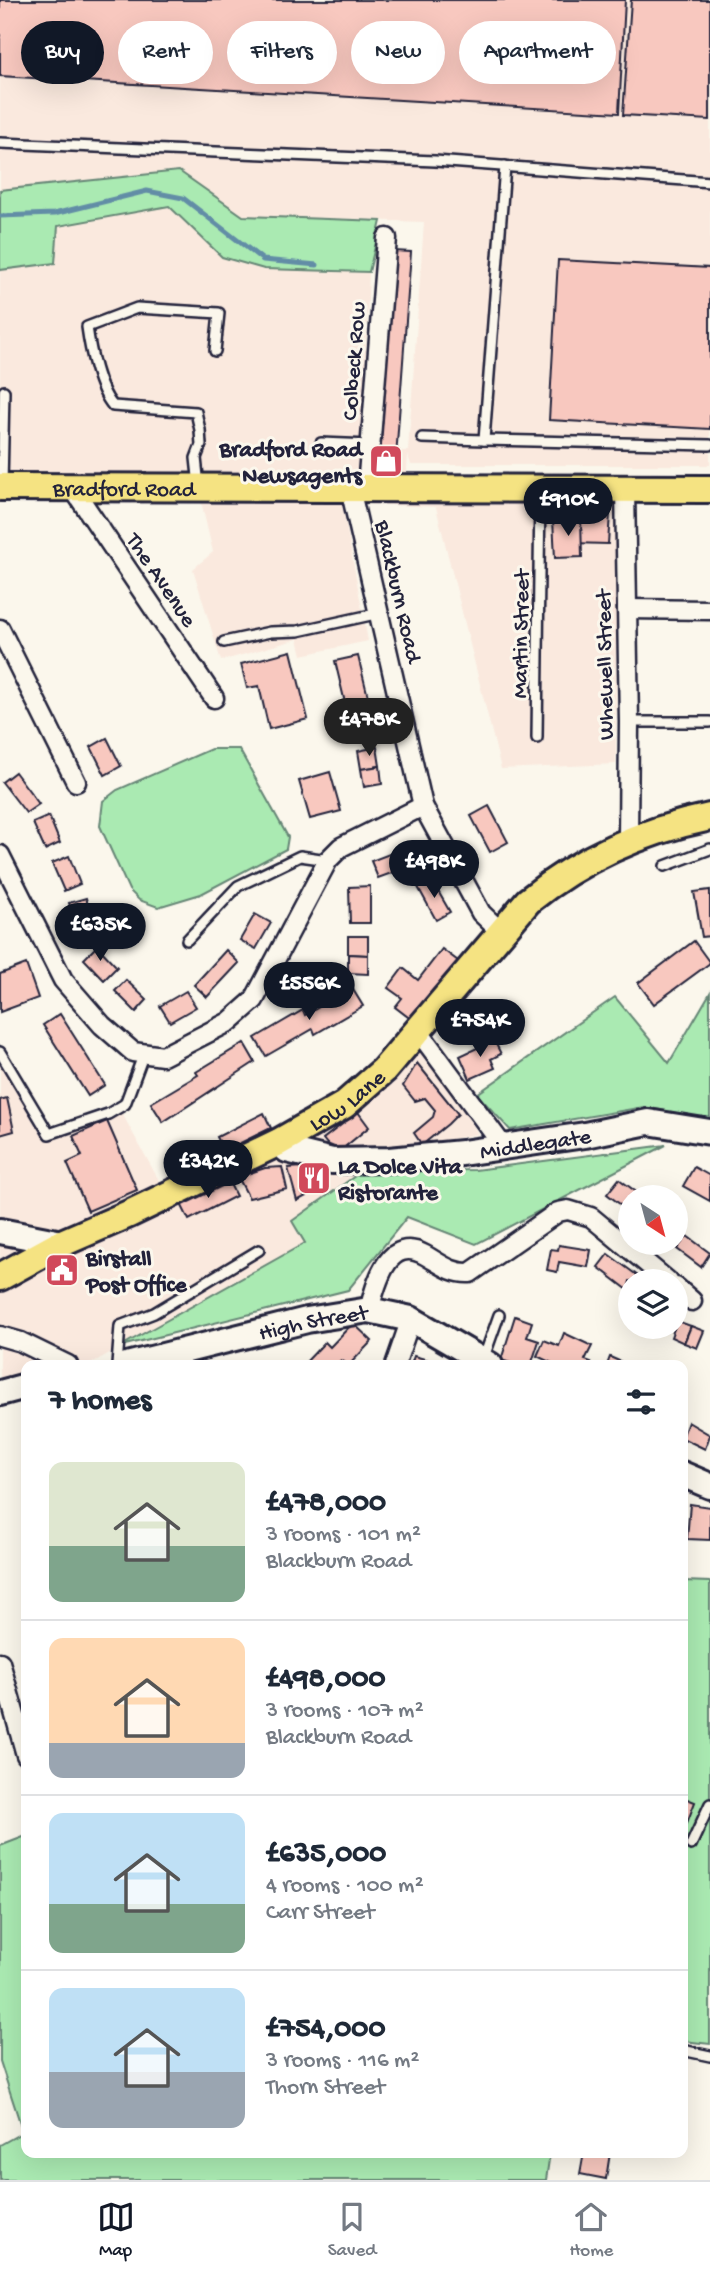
<!DOCTYPE html>
<html lang="en">
<head>
<meta charset="utf-8">
<style>
  body { margin:0; font-family:"Gochi Hand",sans-serif; background:#f2f2f3; color:#1f2937; height:100vh; display:flex; flex-direction:column; font-size:26px; white-space:nowrap }
  * { box-sizing:border-box; margin:0 }
  p { font-size:23px; color:#747a83 }
  .icon { flex:none; width:38px; height:38px; fill:none; stroke:currentColor; stroke-width:2; stroke-linecap:round; stroke-linejoin:round }
  .map { position:relative; flex:1; overflow:hidden }
  .side { position:absolute; left:21px; top:1360px; width:667px; height:798px; display:flex; flex-direction:column; background:#fff; border-radius:14px; box-shadow:0 7px 28px #0002 }
  .side>* { flex:none }
  .guide { position:absolute; left:21px; top:21px; width:668px; height:63px; display:flex; gap:14px }
  .needle { width:46px; rotate:144deg }
  .tools { position:absolute; left:618px; top:1185px; display:grid; gap:14px }
  .tools a { display:grid; place-items:center; width:70px; height:70px; border-radius:50%; background:#fff; box-shadow:0 7px 28px #0002; font-size:35px }
  .price { position:absolute; translate:-50% -60px; padding:0 16px; border-radius:24px; background:#111827; color:#fff; font-size:23px; line-height:46px; filter:drop-shadow(0 2px 4px #0008) }
  .price::after { content:''; position:absolute; left:50%; top:42px; width:21px; height:16px; margin-left:-10px; background:inherit; clip-path:polygon(0 0,100% 0,50% 100%) }
  .price.current { background:#222; color:#fff }
  ul { padding:0; list-style:none }
  li { display:flex; align-items:center; gap:21px; height:175px; padding:0 28px }
  li+li { border-top:2px solid #e0e1e3 }
  li span { display:grid; place-items:center; flex:none; width:196px; height:140px; border-radius:14px; color:#555 }
  li>.icon { margin-inline-start:auto }
  span .icon { width:84px; height:84px; fill:#fffc; stroke-width:1 }
  li b { font-size:30px }
  h2 { display:flex; justify-content:space-between; align-items:center; height:84px; padding:0 28px; font-size:30px }
  .pill { padding:0 24px; border-radius:32px; background:#fff; box-shadow:0 7px 28px #0002; font-size:24px; line-height:63px }
  .pill.current { background:#111827; color:#fff }
  .tab-bar { display:flex; justify-content:space-around; align-items:center; height:98px; border-top:2px solid #e0e1e3; background:#fff; font-size:19px; color:#747a83 }
  .tab-bar a { display:grid; justify-items:center; gap:4px }
  .tab-bar .current { color:#111827 }
  .map>svg:first-child { display:block }
  .built { fill:#fae9de }
  .green { fill:#aaeab2; stroke:#668676; stroke-width:2 }
  .lines { fill:none; stroke-linecap:round; stroke-linejoin:round }
  .stream { stroke:#628da6; stroke-width:5 }
  .building { fill:#f8c8bf; stroke:#22223b; stroke-width:2 }
  .lane-casing { stroke:#22223b; stroke-width:14 }
  .street-casing { stroke:#22223b; stroke-width:23 }
  .secondary-casing { stroke:#22223b; stroke-width:30 }
  .primary-casing { stroke:#22223b; stroke-width:32 }
  .lane { stroke:#fbf7ec; stroke-width:9 }
  .street { stroke:#fbf7ec; stroke-width:18 }
  .secondary { stroke:#fbf7ec; stroke-width:24 }
  .primary { stroke:#f5e382; stroke-width:26 }
  .labels { text-anchor:middle; stroke-width:6; stroke-linejoin:round; paint-order:stroke }
  .street-label { font-size:23px; fill:#22223b; stroke:#fbf7ec }
  .poi-label { font-size:23px; font-weight:bold; fill:#22223b; stroke:#fbf7ec; text-anchor:start }
</style>
</head>
<body>
<div class="map">
<svg width="710" height="2180" viewBox="0 0 710 2180">
  <rect width="100%" height="100%" fill="#fbf7ec"/>
  <filter id="ink" filterUnits="userSpaceOnUse"><feTurbulence type="fractalNoise" baseFrequency=".0143" numOctaves="2"/><feDisplacementMap in="SourceGraphic" scale="14" xChannelSelector="R" yChannelSelector="G"/><feConvolveMatrix kernelMatrix="1 2 1 2 8 2 1 2 1" color-interpolation-filters="sRGB"/></filter>
  <g filter="url(#ink)">
    <!-- built -->
    <g class="built">
      <path d="M0,0H710V465H411L408,455L405,497L617,501L616,764L501,769L436,507L342,503L368,641L302,655L298,639L221,661L193,569L213,552L194,472H0V270L55,263L58,226L169,206L222,257L264,269L369,272L362,450L408,451L424,222L243,216L179,171L0,190Z"/>
      <path d="M420,1042L478,1134L390,1151L293,1221L305,1243L92,1363L80,1365H26V1376L0,1381V1048L4,1047L50,1127L119,1108L172,1204Z"/>
    </g>
    <!-- green -->
    <g class="green">
      <path d="M179,171L243,216L381,221L369,272L264,269L222,257L169,206L58,226L55,263L0,270V190Z"/>
      <path d="M211,749H239L288,837L286,849L201,894L158,907L139,900L129,890L100,826L103,801L117,790Z"/>
      <path d="M710,993V1119L644,1107L510,1130L477,1094L615,997L669,1063Z"/>
      <path d="M666,1145L476,1244L407,1217L348,1290L121,1346L305,1243L292,1221L362,1171L475,1170Z"/>
      <path d="M683,1581L710,1582V2044L683,2041Z"/>
      <path d="M26,1836V2152L550,2153L546,2180H0V2145L23,2132L0,2061V1846Z"/>
    </g>
    <g class="lines">
      <!-- stream -->
      <path class="stream" d="M0,216L54,214L147,191L183,198L263,260L317,265"/>
    </g>
    <!-- building -->
    <g class="building">
      <path d="M0,0H625L619,113L0,76Z"/>
      <path d="M631,0H710V120L623,115Z"/>
      <path d="M394,251L411,252L395,471L379,470Z"/>
      <path d="M558,260L710,268V429L549,420Z"/>
      <path d="M586,512L610,513L608,544L571,543L572,517L586,518Z"/>
      <path d="M581,518L582,557L555,558L553,519Z"/>
      <path d="M291,651L308,719L269,729L259,686L247,688L241,664Z"/>
      <path d="M358,656L369,701L346,707L335,661Z"/>
      <path d="M107,738L121,766L105,775L91,747Z"/>
      <path d="M377,747L380,766L361,769L358,751Z"/>
      <path d="M380,766L382,784L364,787L361,769Z"/>
      <path d="M15,772L39,804L26,813L2,782Z"/>
      <path d="M330,772L341,811L310,819L299,781Z"/>
      <path d="M489,806L508,842L490,852L471,816Z"/>
      <path d="M49,816L60,843L45,850L33,823Z"/>
      <path d="M405,848L411,866L378,878L371,861Z"/>
      <path d="M69,856L80,884L64,891L52,863Z"/>
      <path d="M431,879L450,912L436,920L418,887Z"/>
      <path d="M370,886V923H350L349,887Z"/>
      <path d="M710,890V936L702,937L694,892Z"/>
      <path d="M86,898L97,938L80,943L69,903Z"/>
      <path d="M255,914L271,923L256,949L240,940Z"/>
      <path d="M348,936H368V955L348,954Z"/>
      <path d="M694,941L710,963L654,1004L638,983Z"/>
      <path d="M97,946L117,967L104,980L84,959Z"/>
      <path d="M442,949L458,961L412,1020L395,1007L402,998L388,988L403,968L418,980Z"/>
      <path d="M226,950L239,963L207,997L194,985Z"/>
      <path d="M348,954L368,955V974L348,973Z"/>
      <path d="M26,964L38,998L0,1012V974Z"/>
      <path d="M126,980L147,1000L136,1012L115,991Z"/>
      <path d="M352,988L363,1006L315,1034L313,1029L266,1056L255,1038L303,1010L305,1015Z"/>
      <path d="M186,991L196,1007L170,1022L160,1006Z"/>
      <path d="M60,1014L105,1085L88,1096L43,1025Z"/>
      <path d="M494,1040L501,1054L491,1059L495,1068L470,1079L460,1056Z"/>
      <path d="M244,1043L255,1062L163,1122L151,1103L198,1075L196,1072Z"/>
      <path d="M417,1063L458,1114L448,1124L422,1145L414,1133L433,1117L435,1110L425,1098L415,1101L403,1086Z"/>
      <path d="M7,1098L14,1131L0,1135V1100Z"/>
      <path d="M358,1112L369,1127L341,1150L327,1144L323,1139Z"/>
      <path d="M264,1113L271,1128L224,1151L217,1137Z"/>
      <path d="M107,1121L137,1190L88,1211L67,1163L82,1156L73,1136Z"/>
      <path d="M320,1166L323,1172V1187L297,1201L288,1168Z"/>
      <path d="M282,1167L287,1189L249,1198L238,1177L265,1168Z"/>
      <path d="M694,1167L710,1176V1201L683,1186Z"/>
      <path d="M619,1179L643,1197H630V1212L607,1194Z"/>
      <path d="M228,1180L236,1196L189,1220L181,1204Z"/>
      <path d="M687,1236L710,1253L701,1267L677,1249Z"/>
      <path d="M559,1245L591,1250L588,1267L559,1262L557,1272L547,1270L551,1249L558,1250Z"/>
      <path d="M608,1254L638,1276L635,1281H630L628,1290L598,1267Z"/>
      <path d="M515,1316L532,1322L527,1337L539,1341L531,1365H517L501,1360Z"/>
      <path d="M677,1321L691,1326L684,1343L671,1337Z"/>
      <path d="M353,1323L372,1341L349,1365L341,1360L336,1365H303L325,1342L330,1347Z"/>
      <path d="M691,1326L704,1331L697,1348L684,1343Z"/>
      <path d="M564,1333L592,1346L585,1360L591,1362L589,1365H556L537,1356L544,1340L559,1346Z"/>
      <path d="M414,1356L446,1365H411Z"/>
      <path d="M610,1357L628,1365H607Z"/>
      <path d="M688,1422L710,1435L705,1449L682,1438Z"/>
      <path d="M690,1504L710,1507V1540L687,1539Z"/>
      <path d="M682,1797L695,1802L683,1833H682Z"/>
      <path d="M584,2152L610,2153L606,2179L580,2174Z"/>
    </g>
    <g class="lines">
      <!-- lane casing -->
      <g class="lane-casing">
        <g id="lane">
          <path d="M0,143L435,161L710,182"/>
          <path d="M505,166L484,440L710,445"/>
          <path d="M422,438L484,440"/>
          <path d="M321,443L371,445"/>
          <path d="M2,486L4,391"/>
          <path d="M199,486L196,458L201,445L200,430L196,412L113,406C98,389 90,349 87,327L137,308L219,313L215,351"/>
          <path d="M224,642L270,632L298,631L380,613"/>
          <path d="M629,722H710"/>
          <path d="M537,738L540,490"/>
          <path d="M665,866L710,849"/>
          <path d="M187,940L238,886L300,856L328,860"/>
          <path d="M0,1052L49,1134L108,1114L125,1104L144,1053"/>
          <path d="M483,1360L499,1315"/>
          <path d="M117,1365L120,1326L154,1313L259,1250"/>
          <path d="M691,1845L710,1804"/>
          <path d="M682,2050L710,2056"/>
        </g>
      </g>
      <!-- street casing -->
      <g class="street-casing">
        <g id="street">
          <path d="M72,487L214,698"/>
          <path d="M350,488L423,806L481,913L501,932"/>
          <path d="M367,488L387,238"/>
          <path d="M625,489L629,722L628,840"/>
          <path d="M627,609L710,610"/>
          <path d="M0,629L76,782"/>
          <path d="M0,855L63,980L102,1025L133,1052L163,1056L229,1022L254,1000L328,860L341,847L423,806"/>
          <path d="M419,1032L503,1146"/>
          <path d="M676,1287L692,1301"/>
          <path d="M369,1310C376,1285 387,1234 425,1255C441,1264 452,1274 470,1273L558,1212L568,1210L591,1217L668,1281"/>
          <path d="M0,1336L21,1342L68,1365"/>
          <path d="M395,1365L411,1319"/>
          <path d="M0,1662L26,1755"/>
        </g>
      </g>
      <!-- secondary casing -->
      <g class="secondary-casing">
        <g id="secondary">
          <path id="s1" d="M279,1142L287,1150L332,1161L389,1160L462,1153L585,1135L648,1122L710,1132"/>
          <path d="M0,1231L62,1243"/>
          <path id="s2" d="M127,1365L307,1320L369,1310L411,1319L490,1365"/>
          <path d="M0,1393L26,1386"/>
          <path d="M682,1474L710,1486"/>
        </g>
      </g>
      <!-- primary casing -->
      <g class="primary-casing">
        <g id="primary">
          <path id="s3" d="M0,487L710,489"/>
          <path id="s4" d="M0,1277L62,1243L129,1214L279,1142L344,1105L384,1070L528,901C582,857 642,831 710,817"/>
        </g>
      </g>
      <!-- lane -->
      <use href="#lane" class="lane"/>
      <!-- street -->
      <use href="#street" class="street"/>
      <!-- secondary -->
      <use href="#secondary" class="secondary"/>
      <!-- primary -->
      <use href="#primary" class="primary"/>
    </g>
  </g>
  <!-- icons -->
  <defs>
    <g id="shop-square" transform="scale(1.75)"><rect x="-9" y="-9" width="18" height="18" rx="4" fill="#d1495b" stroke="#fbf7ec"/><path d="M-5-2.5h2.3a2.7 3.5 0 0 1 5.4 0H5L5.5 6h-11ZM-1.5-2.5h3a1.5 2.3 0 0 0-3 0Z" fill="#fff"/></g>
    <g id="restaurant-square" transform="scale(1.75)"><rect x="-9" y="-9" width="18" height="18" rx="4" fill="#d1495b" stroke="#fbf7ec"/><path d="M-5-6h1v4h1v-4h1v4h1v-4h1v5L-1.5 .5V6h-2V.5L-5-1ZM5-6V6H3V1.5H1.5Q1.5-4 5-6Z" fill="#fff"/></g>
    <g id="civic-square" transform="scale(1.75)"><rect x="-9" y="-9" width="18" height="18" rx="4" fill="#d1495b" stroke="#fbf7ec"/><path d="M-.6-6.5H3V-4.5H.6V-3L4-1V1h2V6H-6V1h2V-1L-.6-3ZM-1.2 2.5V6h2.4V2.5Z" fill="#fff"/></g>
  </defs>
  <g fill-rule="evenodd">
    <use href="#shop-square" x="386" y="461"/>
    <use href="#restaurant-square" x="314" y="1178"/>
    <use href="#civic-square" x="62" y="1270"/>
  </g>
  <g class="labels">
    <!-- street labels -->
    <g class="street-label">
      <text transform="translate(352 361) rotate(-86)" y="8">Colbeck Row</text>
      <text dy="8" stroke="none"><textPath href="#s3" startOffset="124">Bradford Road</textPath></text>
      <text transform="translate(163 579) rotate(56)" y="8">The Avenue</text>
      <text transform="translate(400 591) rotate(77)" y="8">Blackburn Road</text>
      <text transform="translate(519 634) rotate(-89)" y="8">Martin Street</text>
      <text transform="translate(603 665) rotate(-91)" y="8">Whewell Street</text>
      <text dy="8" stroke="none"><textPath href="#s4" startOffset="390">Low Lane</textPath></text>
      <text dy="8" stroke="none"><textPath href="#s1" startOffset="262">Middlegate</textPath></text>
      <text dy="8" stroke="none"><textPath href="#s2" startOffset="191">High Street</textPath></text>
    </g>
    <!-- poi labels -->
    <g class="poi-label">
      <text x="362" y="456" text-anchor="end">Bradford Road<tspan x="362" dy="26">Newsagents</tspan></text>
      <text x="338" y="1173">La Dolce Vita<tspan x="338" dy="26">Ristorante</tspan></text>
      <text x="86" y="1265">Birstall<tspan x="86" dy="26">Post Office</tspan></text>
    </g>
  </g>
</svg>
<div class="tools">
<a><svg class="needle" viewBox="-14 -14 28 28"><path d="M0-13l5 13h-10z" fill="#e53935"/><path d="M0 13l5-13h-10z" fill="#747a83"/></svg></a>
<a><svg class="icon" aria-label="layers" viewBox="0 0 24 24"><path d="M12 4l9 5-9 5-9-5zM3 14l9 5 9-5"/></svg></a>
</div>
<b class="price" style="left:568px;top:538px">£910K</b>
<b class="price current" style="left:369px;top:758px">£478K</b>
<b class="price" style="left:434px;top:900px">£498K</b>
<b class="price" style="left:100px;top:963px">£635K</b>
<b class="price" style="left:309px;top:1022px">£556K</b>
<b class="price" style="left:480px;top:1059px">£754K</b>
<b class="price" style="left:208px;top:1200px">£342K</b>
<div class="guide">
<a class="pill current">Buy</a>
<a class="pill">Rent</a>
<a class="pill">Filters</a>
<a class="pill">New</a>
<a class="pill">Apartment</a>
</div>
<section class="side">
<h2>7 homes<svg class="icon" aria-label="filters" viewBox="0 0 24 24"><path d="M4 7h16M4 17h16"/><circle cx="9" cy="7" r="2"/><circle cx="15" cy="17" r="2"/></svg></h2>
<ul>
<li><span style="background:linear-gradient(#dfe7d0 60%,#7fa58c 0)"><svg class="icon" aria-label="home" viewBox="0 0 24 24"><path d="M3 11l9-7 9 7M6 9v11h12V9"/></svg></span><div><b>£478,000</b><p>3 rooms · 101 m²</p><p>Blackburn Road</p></div></li>
<li><span style="background:linear-gradient(#ffd9b3 75%,#9aa5b1 0)"><svg class="icon" aria-label="home" viewBox="0 0 24 24"><path d="M3 11l9-7 9 7M6 9v11h12V9"/></svg></span><div><b>£498,000</b><p>3 rooms · 107 m²</p><p>Blackburn Road</p></div></li>
<li><span style="background:linear-gradient(#bfe0f5 65%,#7fa58c 0)"><svg class="icon" aria-label="home" viewBox="0 0 24 24"><path d="M3 11l9-7 9 7M6 9v11h12V9"/></svg></span><div><b>£635,000</b><p>4 rooms · 100 m²</p><p>Carr Street</p></div></li>
<li><span style="background:linear-gradient(#bfe0f5 60%,#9aa5b1 0)"><svg class="icon" aria-label="home" viewBox="0 0 24 24"><path d="M3 11l9-7 9 7M6 9v11h12V9"/></svg></span><div><b>£754,000</b><p>3 rooms · 116 m²</p><p>Thorn Street</p></div></li>
</ul>
</section>
</div>
<nav class="tab-bar">
<a class="current"><svg class="icon" aria-label="map" viewBox="0 0 24 24"><path d="M3 6l6-2 6 2 6-2v14l-6 2-6-2-6 2zM9 4v14M15 6v14"/></svg>Map</a>
<a><svg class="icon" aria-label="saved" viewBox="0 0 24 24"><path d="M7 4h10v16l-5-4-5 4z"/></svg>Saved</a>
<a><svg class="icon" aria-label="home" viewBox="0 0 24 24"><path d="M3 11l9-7 9 7M6 9v11h12V9"/></svg>Home</a>
</nav>
</body>
</html>
